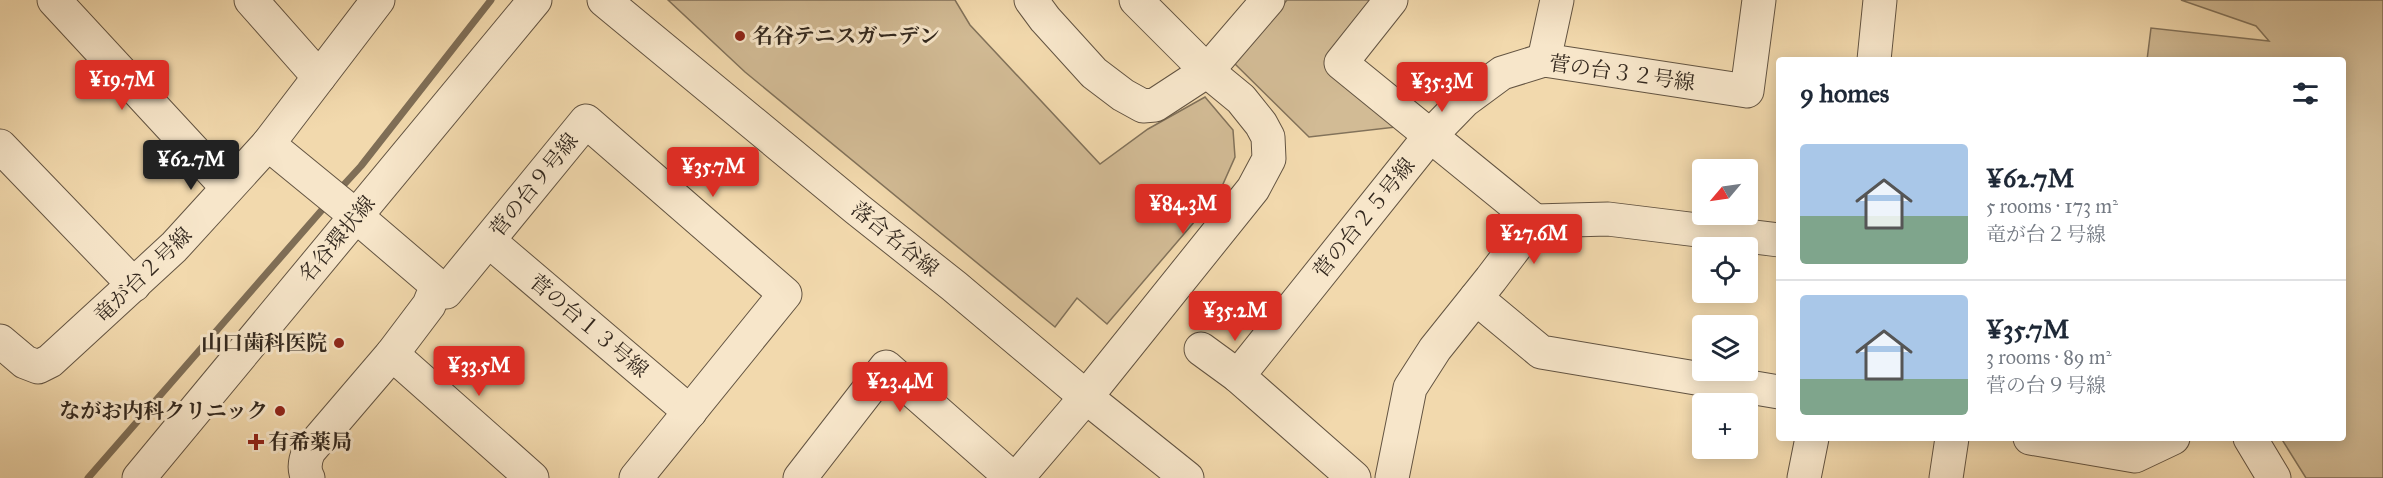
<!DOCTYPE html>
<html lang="en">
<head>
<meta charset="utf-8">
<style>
  body { margin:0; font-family:"IM FELL Great Primer","Noto Serif JP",serif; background:#f2f2f3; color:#1f2937; height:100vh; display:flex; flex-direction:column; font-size:22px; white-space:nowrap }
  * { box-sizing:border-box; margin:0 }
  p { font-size:20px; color:#747a83 }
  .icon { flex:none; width:33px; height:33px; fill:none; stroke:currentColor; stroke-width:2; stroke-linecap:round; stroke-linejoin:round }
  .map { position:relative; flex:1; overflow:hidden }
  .drawer { position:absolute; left:1776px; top:57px; width:570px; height:384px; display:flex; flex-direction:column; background:#fff; border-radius:6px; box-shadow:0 3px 15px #0003 }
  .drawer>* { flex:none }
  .needle { width:39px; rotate:241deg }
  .controls { position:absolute; left:1692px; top:159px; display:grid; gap:12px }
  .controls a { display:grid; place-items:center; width:66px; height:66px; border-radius:6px; background:#fff; box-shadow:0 3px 15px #0003; font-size:30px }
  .price { position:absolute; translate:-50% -51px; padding:0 14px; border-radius:6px; background:#d93025; color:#fff; font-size:20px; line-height:39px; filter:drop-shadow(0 2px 3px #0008) }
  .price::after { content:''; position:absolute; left:50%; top:36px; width:18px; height:14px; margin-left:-9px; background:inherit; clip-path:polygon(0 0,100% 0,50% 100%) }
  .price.on { background:#222; color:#fff }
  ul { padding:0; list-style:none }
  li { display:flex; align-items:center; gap:18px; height:150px; padding:0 24px }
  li+li { border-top:2px solid #e0e1e3 }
  li span { display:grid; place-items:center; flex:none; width:168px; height:120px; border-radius:6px; color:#555 }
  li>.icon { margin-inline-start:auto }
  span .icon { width:72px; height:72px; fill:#fffc; stroke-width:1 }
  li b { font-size:26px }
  h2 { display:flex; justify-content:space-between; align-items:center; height:72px; padding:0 24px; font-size:26px }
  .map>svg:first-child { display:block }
  .green { fill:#d2bb95; stroke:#82725a; stroke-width:1.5 }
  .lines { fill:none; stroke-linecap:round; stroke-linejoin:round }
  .stream { stroke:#7f6e56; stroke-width:7 }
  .minor-casing { stroke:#635442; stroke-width:35 }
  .minor { stroke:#f7e6ca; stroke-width:33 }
  .poi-dot { fill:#8f2418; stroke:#f7e6ca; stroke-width:2 }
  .labels { text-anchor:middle; stroke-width:6; stroke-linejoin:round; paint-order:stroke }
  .poi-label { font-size:21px; font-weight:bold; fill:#33281e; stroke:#f7e6ca; text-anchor:start }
  .street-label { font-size:21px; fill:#33281e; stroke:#f7e6ca }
</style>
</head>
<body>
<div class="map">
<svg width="2383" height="478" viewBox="0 0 2383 478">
  <rect width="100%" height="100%" fill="#f2d9ad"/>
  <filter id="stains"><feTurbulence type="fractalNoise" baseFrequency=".00333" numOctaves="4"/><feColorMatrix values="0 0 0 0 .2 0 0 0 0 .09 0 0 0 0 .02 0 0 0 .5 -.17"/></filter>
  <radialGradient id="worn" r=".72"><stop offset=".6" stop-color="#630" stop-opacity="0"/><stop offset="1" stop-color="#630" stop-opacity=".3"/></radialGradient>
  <!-- green -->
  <g class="green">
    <path d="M668,0H955L970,25L1100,164L1148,129L1205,97L1233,130L1235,157L1219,193L1107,324L1077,298L1055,327L745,72Z"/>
    <path d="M1287,0H1379L1327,64L1405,126L1309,137L1234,63Z"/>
    <path d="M2181,0H2383V478H2306L2281,438H2343V60H2147L2151,28L2269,41L2256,26Z"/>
  </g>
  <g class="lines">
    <!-- stream -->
    <g class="stream">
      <path d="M339,190L361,166L491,0"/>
      <path d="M88,478L328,203"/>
    </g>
    <!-- minor casing -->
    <g class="minor-casing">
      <g id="minor">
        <path d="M54,0L227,187"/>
        <path d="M251,0L319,77"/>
        <path d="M604,0L857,209L954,286L1086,397L1187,478"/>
        <path d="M1031,0L1045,19L1094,73L1123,95L1143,106L1155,105L1207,71L1268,0"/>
        <path d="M1391,0L1341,63L1535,221"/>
        <path d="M1544,60L1557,0"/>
        <path d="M1874,60L1880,0"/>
        <path d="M268,144L378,0"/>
        <path d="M0,146L134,285"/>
        <path d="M489,241L690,412"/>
        <path d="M435,290L446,292L586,121L785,294L636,478"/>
        <path d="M1476,298L1541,352L1779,392"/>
        <path d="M0,341L25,362L38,367L50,361L174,247L268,144L356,216L432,281L435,290L429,305L392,354L309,451C305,460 303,469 308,478"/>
        <path d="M1201,349L1238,376"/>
        <path d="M392,354L532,478"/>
        <path d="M2030,438L2135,456L2173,438"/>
        <path d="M2250,438L2274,478"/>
        <path d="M139,478L535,0"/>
        <path d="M800,478L886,367L1012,478"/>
        <path d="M1017,478L1086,397L1253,189L1269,159L1268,137L1261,124L1241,99L1207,71L1136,0"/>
        <path d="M1354,478L1238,376L1430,136L1464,101L1502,73L1544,60L1747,91L1759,0"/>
        <path d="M1392,478L1410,388L1435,349L1491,279L1535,221L1608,219L1779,240"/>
        <path d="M1804,478L1812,438"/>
        <path d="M1946,478L1952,438"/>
      </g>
    </g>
    <!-- minor -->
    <use href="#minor" class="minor"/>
  </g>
  <!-- markers -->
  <g class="poi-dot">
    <circle cx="740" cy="36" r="6"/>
    <circle cx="339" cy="343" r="6"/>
    <circle cx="280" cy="411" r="6"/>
    <path d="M253 433h6v6h6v6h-6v6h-6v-6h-6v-6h6z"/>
  </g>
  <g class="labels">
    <!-- poi labels -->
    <g class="poi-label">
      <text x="752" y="43">名谷テニスガーデン</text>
      <text x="327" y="350" text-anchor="end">山口歯科医院</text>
      <text x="268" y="418" text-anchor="end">ながお内科クリニック</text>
      <text x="268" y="449">有希薬局</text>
    </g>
    <!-- street labels -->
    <g class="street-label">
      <text transform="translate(1622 73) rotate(8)" y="7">菅の台３２号線</text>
      <text transform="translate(534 185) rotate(-51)" y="7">菅の台９号線</text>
      <text transform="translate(1364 218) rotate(-51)" y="7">菅の台２５号線</text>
      <text transform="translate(337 239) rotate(-50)" y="7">名谷環状線</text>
      <text transform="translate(895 239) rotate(39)" y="7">落合名谷線</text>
      <text transform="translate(143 275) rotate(-44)" y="7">竜が台２号線</text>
      <text transform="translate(589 326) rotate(40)" y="7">菅の台１３号線</text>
    </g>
  </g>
  <rect width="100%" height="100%" filter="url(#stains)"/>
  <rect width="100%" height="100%" fill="url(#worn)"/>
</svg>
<div class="controls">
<a><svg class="needle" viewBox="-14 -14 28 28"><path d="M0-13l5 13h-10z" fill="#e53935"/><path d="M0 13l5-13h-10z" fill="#747a83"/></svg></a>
<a><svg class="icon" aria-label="locate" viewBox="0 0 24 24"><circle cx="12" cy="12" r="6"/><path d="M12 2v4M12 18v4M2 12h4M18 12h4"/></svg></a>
<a><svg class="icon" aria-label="layers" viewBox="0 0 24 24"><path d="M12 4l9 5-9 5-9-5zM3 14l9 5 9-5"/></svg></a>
<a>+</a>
</div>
<b class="price" style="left:122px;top:111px">¥19.7M</b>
<b class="price" style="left:1442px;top:113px">¥35.3M</b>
<b class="price on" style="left:191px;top:191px">¥62.7M</b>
<b class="price" style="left:713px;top:198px">¥35.7M</b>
<b class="price" style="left:1183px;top:235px">¥84.3M</b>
<b class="price" style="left:1534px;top:265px">¥27.6M</b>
<b class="price" style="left:1235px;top:342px">¥35.2M</b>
<b class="price" style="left:479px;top:397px">¥33.5M</b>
<b class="price" style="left:900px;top:413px">¥23.4M</b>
<section class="drawer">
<h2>9 homes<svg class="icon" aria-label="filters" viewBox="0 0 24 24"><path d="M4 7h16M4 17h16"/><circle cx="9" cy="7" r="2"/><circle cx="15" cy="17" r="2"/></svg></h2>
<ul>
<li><span style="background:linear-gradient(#a9c7e8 60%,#7fa58c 0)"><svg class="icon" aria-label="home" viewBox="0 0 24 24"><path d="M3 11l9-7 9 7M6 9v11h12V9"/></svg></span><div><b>¥62.7M</b><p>5 rooms · 173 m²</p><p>竜が台２号線</p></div></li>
<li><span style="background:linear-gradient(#a9c7e8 70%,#7fa58c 0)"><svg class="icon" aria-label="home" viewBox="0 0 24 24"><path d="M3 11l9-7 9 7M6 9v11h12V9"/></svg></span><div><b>¥35.7M</b><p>3 rooms · 89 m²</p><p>菅の台９号線</p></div></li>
</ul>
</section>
</div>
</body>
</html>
